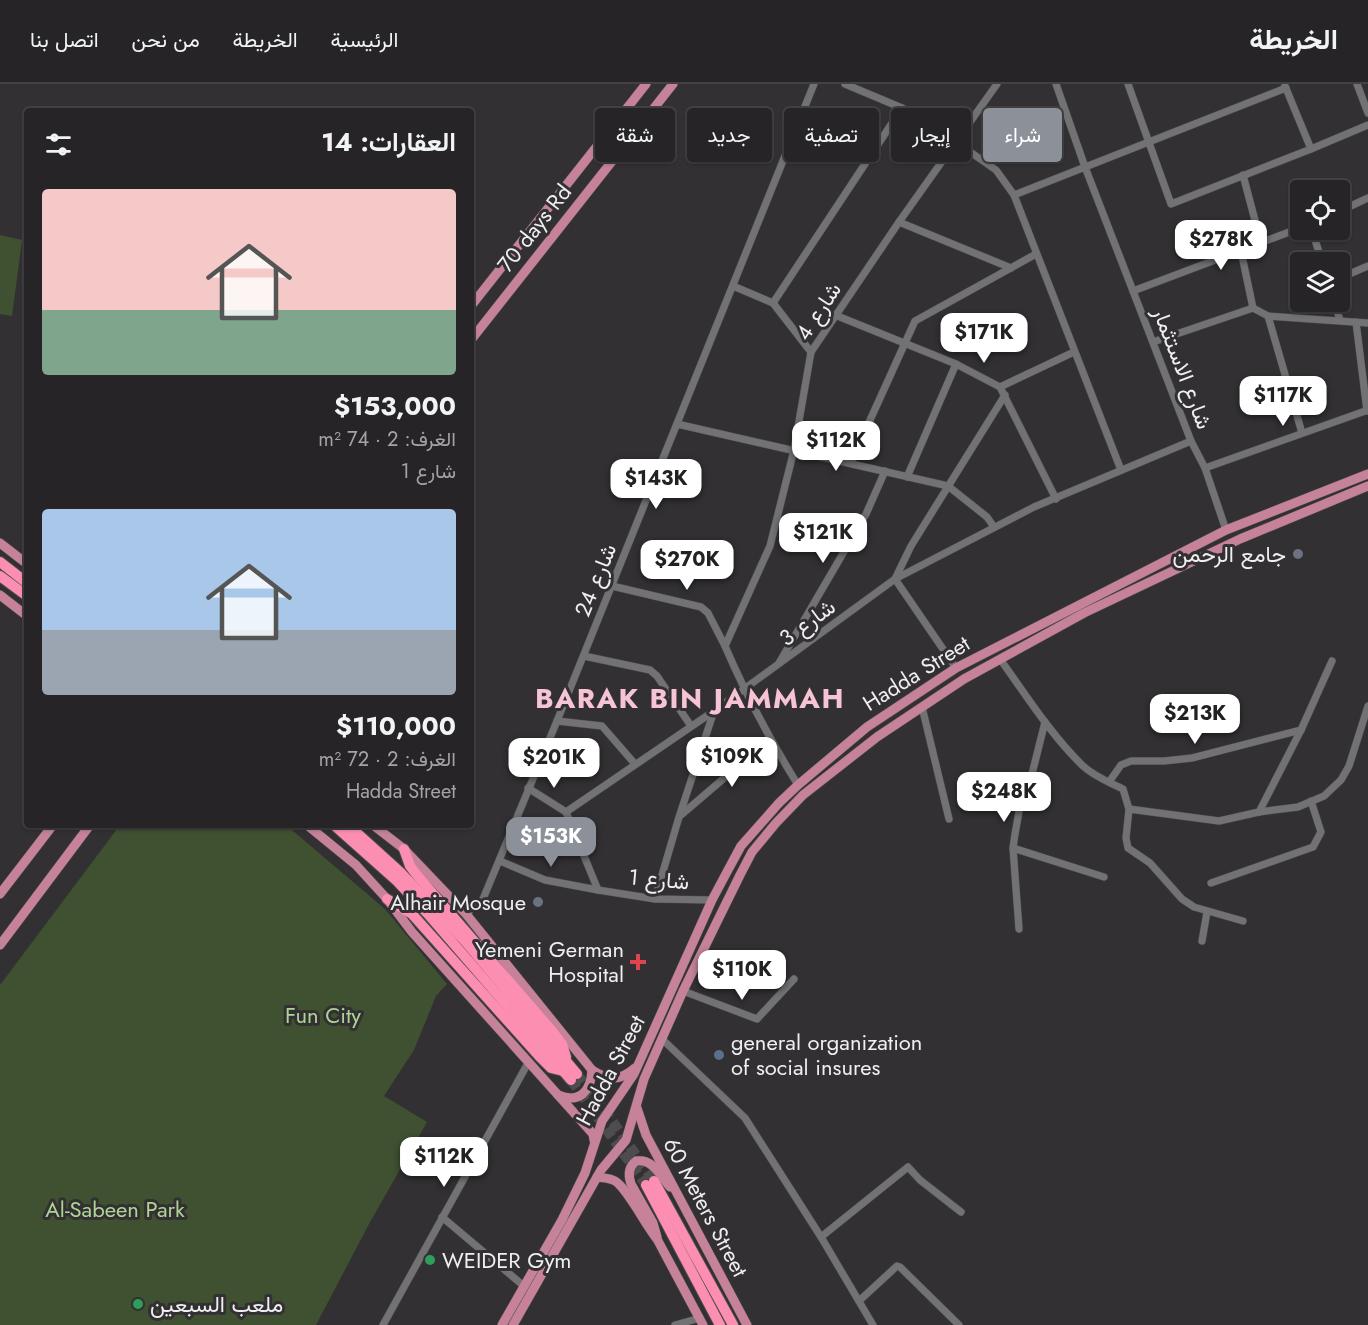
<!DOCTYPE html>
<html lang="ar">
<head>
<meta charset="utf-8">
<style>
  body { margin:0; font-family:Jost,Vazirmatn,sans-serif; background:#323032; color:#f1f3f6; direction:rtl; height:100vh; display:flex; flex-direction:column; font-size:22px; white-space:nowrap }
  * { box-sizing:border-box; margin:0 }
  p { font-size:20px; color:#a4a4a7 }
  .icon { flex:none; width:33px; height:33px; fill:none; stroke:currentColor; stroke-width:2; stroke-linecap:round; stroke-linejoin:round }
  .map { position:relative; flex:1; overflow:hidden; direction:ltr }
  .details { position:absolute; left:24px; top:24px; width:450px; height:720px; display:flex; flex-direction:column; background:#262426; border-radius:6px; box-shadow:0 2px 4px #0004,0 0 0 2px #424143; direction:rtl }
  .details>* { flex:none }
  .hud { position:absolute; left:492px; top:24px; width:570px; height:54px; direction:rtl; display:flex; gap:12px }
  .fabs { position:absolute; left:1290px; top:96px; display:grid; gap:12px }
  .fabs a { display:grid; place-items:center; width:60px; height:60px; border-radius:6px; background:#262426; box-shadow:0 2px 4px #0004,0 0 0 2px #424143; font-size:30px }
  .price { position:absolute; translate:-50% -51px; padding:0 14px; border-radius:12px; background:#fff; color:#222; font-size:20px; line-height:39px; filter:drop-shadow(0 2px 3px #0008) }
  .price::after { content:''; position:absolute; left:50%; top:36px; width:18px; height:14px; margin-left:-9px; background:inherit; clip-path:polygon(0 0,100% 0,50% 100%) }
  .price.current { background:#8c9099; color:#fff }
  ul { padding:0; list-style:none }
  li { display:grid; align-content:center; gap:12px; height:318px; padding:0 18px }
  li span { display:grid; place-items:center; height:186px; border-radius:6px; color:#555 }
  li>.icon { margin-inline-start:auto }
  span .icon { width:108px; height:108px; fill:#fffc; stroke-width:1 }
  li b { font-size:26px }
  h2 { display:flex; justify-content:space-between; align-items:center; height:72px; padding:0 18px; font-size:26px }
  .pill { padding:0 21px; border-radius:6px; background:#262426; box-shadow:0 2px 4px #0004,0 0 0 2px #424143; font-size:21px; line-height:54px }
  .pill.current { background:#8c9099; color:#fff }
  header { display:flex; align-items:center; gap:36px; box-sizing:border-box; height:84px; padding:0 30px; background:#262426; border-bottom:2px solid #424143 }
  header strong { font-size:28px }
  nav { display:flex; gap:33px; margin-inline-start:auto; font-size:21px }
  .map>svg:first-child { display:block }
  .green { fill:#3f5131 }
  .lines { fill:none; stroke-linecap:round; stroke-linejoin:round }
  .highway-tunnel { stroke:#4e4c4f; stroke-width:10; stroke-dasharray:10 5; stroke-linecap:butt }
  .minor-casing { stroke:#4d4b4e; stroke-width:8 }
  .major-casing { stroke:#4d4b4e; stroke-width:10 }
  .highway-casing { stroke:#4d4b4e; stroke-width:12 }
  .minor { stroke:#727174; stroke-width:7 }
  .major { stroke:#c58299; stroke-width:9 }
  .highway { stroke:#fc8eb1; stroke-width:10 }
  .worship-dot { fill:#6b7280; stroke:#323033; stroke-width:2 }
  .health-dot { fill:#e0444e; stroke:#323033; stroke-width:2 }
  .service-dot { fill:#5c6f8a; stroke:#323033; stroke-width:2 }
  .leisure-dot { fill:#2e9e5b; stroke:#323033; stroke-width:2 }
  .labels { text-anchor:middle; stroke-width:6; stroke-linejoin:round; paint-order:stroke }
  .street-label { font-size:22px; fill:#efeef0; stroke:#323033 }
  .poi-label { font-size:22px; fill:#efeef0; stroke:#323033; text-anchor:end }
  .park-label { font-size:22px; fill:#afd594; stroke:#323033 }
  .district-label { font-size:28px; font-weight:bold; letter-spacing:1.5px; fill:#f6c4d4; stroke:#323033 }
</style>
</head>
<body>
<header>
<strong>الخريطة</strong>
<nav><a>الرئيسية</a><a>الخريطة</a><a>من نحن</a><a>اتصل بنا</a></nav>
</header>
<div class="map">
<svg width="1368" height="1241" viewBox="0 0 1368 1241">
  <rect width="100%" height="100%" fill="#323033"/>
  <!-- green -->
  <g class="green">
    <path d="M0,151L22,156L12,232L0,230Z"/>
    <path d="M120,741H286L385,825L447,900L436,912L414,966L384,1012L427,1038L369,1140L316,1241H0V901Z"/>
  </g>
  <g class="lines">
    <!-- highway-tunnel -->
    <g class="highway-tunnel">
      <path d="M577,990L618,1045L654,1097"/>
      <path d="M571,996L646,1101"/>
    </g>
    <!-- minor casing -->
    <g class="minor-casing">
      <g id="minor">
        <path d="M845,0L902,24L956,58L996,86L1014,111L1121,386"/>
        <path d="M1056,0L1085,83L1191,357L1205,384L1226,446"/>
        <path d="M1128,0L1171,120L1311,65L1368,41"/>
        <path d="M1357,0L1368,29"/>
        <path d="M1285,2L1311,65"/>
        <path d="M1243,91L1261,159"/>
        <path d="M1014,111L1286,4"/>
        <path d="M1340,127L1368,114"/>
        <path d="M899,138L1011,184"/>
        <path d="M1312,146L1322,178"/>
        <path d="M1241,167L1253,224"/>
        <path d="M1340,194L1368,182"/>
        <path d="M733,202L773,219L811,268"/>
        <path d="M1133,207L1300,144"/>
        <path d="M1334,218L1340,236"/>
        <path d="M773,219L902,24"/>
        <path d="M835,231L956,280L1000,303L1056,415"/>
        <path d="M1268,232L1302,349"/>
        <path d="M1356,238L1367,327"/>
        <path d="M1153,258L1253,224L1268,232L1368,239"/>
        <path d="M1000,303L1074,268"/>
        <path d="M677,340L948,402L987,433L994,443"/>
        <path d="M851,378L915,237L1036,170"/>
        <path d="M1205,384L1368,326"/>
        <path d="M907,393L956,280"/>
        <path d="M612,502L701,523L708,529L725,562"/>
        <path d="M584,572L650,586L657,592L691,642"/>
        <path d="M1000,575C1026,611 1051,651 1083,682C1095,693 1109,698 1123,705L1129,725L1126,754L1128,764L1150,779L1182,815L1194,823L1243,837"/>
        <path d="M779,579L866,430L885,387"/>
        <path d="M956,584L895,495L911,462L1005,311"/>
        <path d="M922,623L949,735"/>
        <path d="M557,637L602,642L635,680"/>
        <path d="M1109,698L1121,681L1131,677H1164L1192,674L1301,646"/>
        <path d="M798,701C770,656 746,611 725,562L770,462L794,366L811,268L899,138L997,0"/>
        <path d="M528,704L566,728"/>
        <path d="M1129,725L1219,737L1259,728L1298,723L1324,712L1341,696L1349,682L1368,622"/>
        <path d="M566,728L714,627L895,495L1034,423L1191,357"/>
        <path d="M566,728L598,806"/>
        <path d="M1259,728L1301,646L1332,577"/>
        <path d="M681,731L729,690L774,662"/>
        <path d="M1013,764L1104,793"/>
        <path d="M500,777L545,796L598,806L655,815L712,816"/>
        <path d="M1211,799L1313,763L1321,748L1311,717"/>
        <path d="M655,815L679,733L714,627"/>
        <path d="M466,830L483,815L557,637L814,0"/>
        <path d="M1019,845L1013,764L1015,750L1020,722L1032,690L1045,638"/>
        <path d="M1202,857L1207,828"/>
        <path d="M683,907L757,935L794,895"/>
        <path d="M663,956L745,1034L821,1153L873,1241"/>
        <path d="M442,1133L525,1203"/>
        <path d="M821,1153L908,1083L920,1096L961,1128"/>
        <path d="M859,1217L897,1182L900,1183L959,1241"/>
        <path d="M383,1241L528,979"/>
        <path d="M675,1241L700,1234"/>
      </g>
    </g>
    <!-- major casing -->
    <g class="major-casing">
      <g id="major">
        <path d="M471,222L646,0"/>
        <path d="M471,256L673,0"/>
        <path d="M0,459L27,480"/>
        <path d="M0,511L27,532"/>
        <path d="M307,741L356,781L387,815L412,848L593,1050L594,1056"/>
        <path d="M373,741L404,765L466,830L592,986C609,997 620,997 635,984"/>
        <path d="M0,810L53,741"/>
        <path d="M0,861L90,741"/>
        <path d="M558,1011C580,1020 591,1007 592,986"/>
        <path d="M637,1024L646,1051L747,1241"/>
        <path d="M597,1093C603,1094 610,1094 615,1097C627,1104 646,1142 657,1155L703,1241"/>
        <path d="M657,1153L653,1139L631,1100C628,1091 628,1083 636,1077C653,1074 660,1092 670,1103"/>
        <path d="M502,1241L562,1136L585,1089L602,1037L634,990L712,816L728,786L741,762L779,719L798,701L867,643L956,584L1226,446L1368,390"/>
        <path d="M513,1241L601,1086L626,1056L644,995L683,907L740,791L752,768L776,739L803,711L877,653L964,595L1084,529L1240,455L1368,402"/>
      </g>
    </g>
    <!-- highway casing -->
    <g class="highway-casing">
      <g id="highway">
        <path d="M0,478L27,499"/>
        <path d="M0,492L27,512"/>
        <path d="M334,741L397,797L428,830L571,996"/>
        <path d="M348,741L400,788L465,857L577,990"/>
        <path d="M404,765L410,782L416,790L552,947L562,960L566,973"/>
        <path d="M387,815L412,830L539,972L551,984L563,987"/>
        <path d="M654,1097L733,1241"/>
        <path d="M646,1101L720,1241"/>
      </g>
    </g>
    <!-- minor -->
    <use href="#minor" class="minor"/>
    <!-- major -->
    <use href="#major" class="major"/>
    <!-- highway -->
    <use href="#highway" class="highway"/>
  </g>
  <!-- markers -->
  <g class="worship-dot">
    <circle cx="1298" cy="470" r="6"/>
    <circle cx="538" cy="818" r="6"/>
  </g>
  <path class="health-dot" d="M635 869h6v6h6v6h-6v6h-6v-6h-6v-6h6z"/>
  <circle class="service-dot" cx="719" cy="971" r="6"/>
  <g class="leisure-dot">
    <circle cx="430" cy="1176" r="6"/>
    <circle cx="138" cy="1220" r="6"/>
  </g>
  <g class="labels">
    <!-- street labels -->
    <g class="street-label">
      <text transform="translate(534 144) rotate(-52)" y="8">70 days Rd</text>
      <text transform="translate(818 227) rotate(-57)" y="8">شارع 4</text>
      <text transform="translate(1183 284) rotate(69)" y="8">شارع الاستثمار</text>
      <text transform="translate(595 496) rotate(-68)" y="8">شارع 24</text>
      <text transform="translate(807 538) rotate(-36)" y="8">شارع 3</text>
      <text transform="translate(916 589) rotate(-32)" y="8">Hadda Street</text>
      <text transform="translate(659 795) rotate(5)" y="8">شارع 1</text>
      <text transform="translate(610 986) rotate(-62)" y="8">Hadda Street</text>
      <text transform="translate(706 1123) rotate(62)" y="8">60 Meters Street</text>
    </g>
    <!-- poi labels -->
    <g class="poi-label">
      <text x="1286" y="478">جامع الرحمن</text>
      <text x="526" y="826">Alhair Mosque</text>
      <text x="624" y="873">Yemeni German<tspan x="624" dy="25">Hospital</tspan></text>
      <text x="731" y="966" text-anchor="start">general organization<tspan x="731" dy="25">of social insures</tspan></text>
      <text x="442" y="1184" text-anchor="start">WEIDER Gym</text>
      <text x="150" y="1228" text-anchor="start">ملعب السبعين</text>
    </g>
    <!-- park labels -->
    <g class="park-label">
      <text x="323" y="939">Fun City</text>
      <text x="115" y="1133">Al-Sabeen Park</text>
    </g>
    <!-- district labels -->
    <g class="district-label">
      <text x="690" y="624">BARAK BIN JAMMAH</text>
    </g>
  </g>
</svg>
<div class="fabs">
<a><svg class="icon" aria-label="locate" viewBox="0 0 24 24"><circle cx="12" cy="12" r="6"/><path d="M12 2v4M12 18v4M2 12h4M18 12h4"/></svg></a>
<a><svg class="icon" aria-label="layers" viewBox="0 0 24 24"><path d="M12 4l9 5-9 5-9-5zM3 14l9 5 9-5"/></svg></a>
</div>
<b class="price" style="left:1221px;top:187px">$278K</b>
<b class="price" style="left:984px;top:280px">$171K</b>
<b class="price" style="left:1283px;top:343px">$117K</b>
<b class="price" style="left:836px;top:388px">$112K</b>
<b class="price" style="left:656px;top:426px">$143K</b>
<b class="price" style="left:823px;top:480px">$121K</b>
<b class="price" style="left:687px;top:507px">$270K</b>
<b class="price" style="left:1195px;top:661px">$213K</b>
<b class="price" style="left:732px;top:704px">$109K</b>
<b class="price" style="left:554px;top:705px">$201K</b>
<b class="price" style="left:1004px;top:739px">$248K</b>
<b class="price current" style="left:551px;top:784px">$153K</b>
<b class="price" style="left:742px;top:917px">$110K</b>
<b class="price" style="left:444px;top:1104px">$112K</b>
<div class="hud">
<a class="pill current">شراء</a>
<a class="pill">إيجار</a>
<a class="pill">تصفية</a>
<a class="pill">جديد</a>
<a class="pill">شقة</a>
</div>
<section class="details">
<h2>العقارات: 14<svg class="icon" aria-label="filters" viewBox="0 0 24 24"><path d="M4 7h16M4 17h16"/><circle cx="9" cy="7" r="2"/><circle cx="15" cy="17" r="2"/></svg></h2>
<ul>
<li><span style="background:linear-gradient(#f6c9c9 65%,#7fa58c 0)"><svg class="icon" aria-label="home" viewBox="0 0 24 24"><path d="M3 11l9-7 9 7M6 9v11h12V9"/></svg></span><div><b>$153,000</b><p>الغرف: 2 · 74 m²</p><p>شارع 1</p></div></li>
<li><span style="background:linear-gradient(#a9c7e8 65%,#9aa5b1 0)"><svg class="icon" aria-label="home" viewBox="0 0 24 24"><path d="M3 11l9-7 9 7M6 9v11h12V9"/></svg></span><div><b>$110,000</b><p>الغرف: 2 · 72 m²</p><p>Hadda Street</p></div></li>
</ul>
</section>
</div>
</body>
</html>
